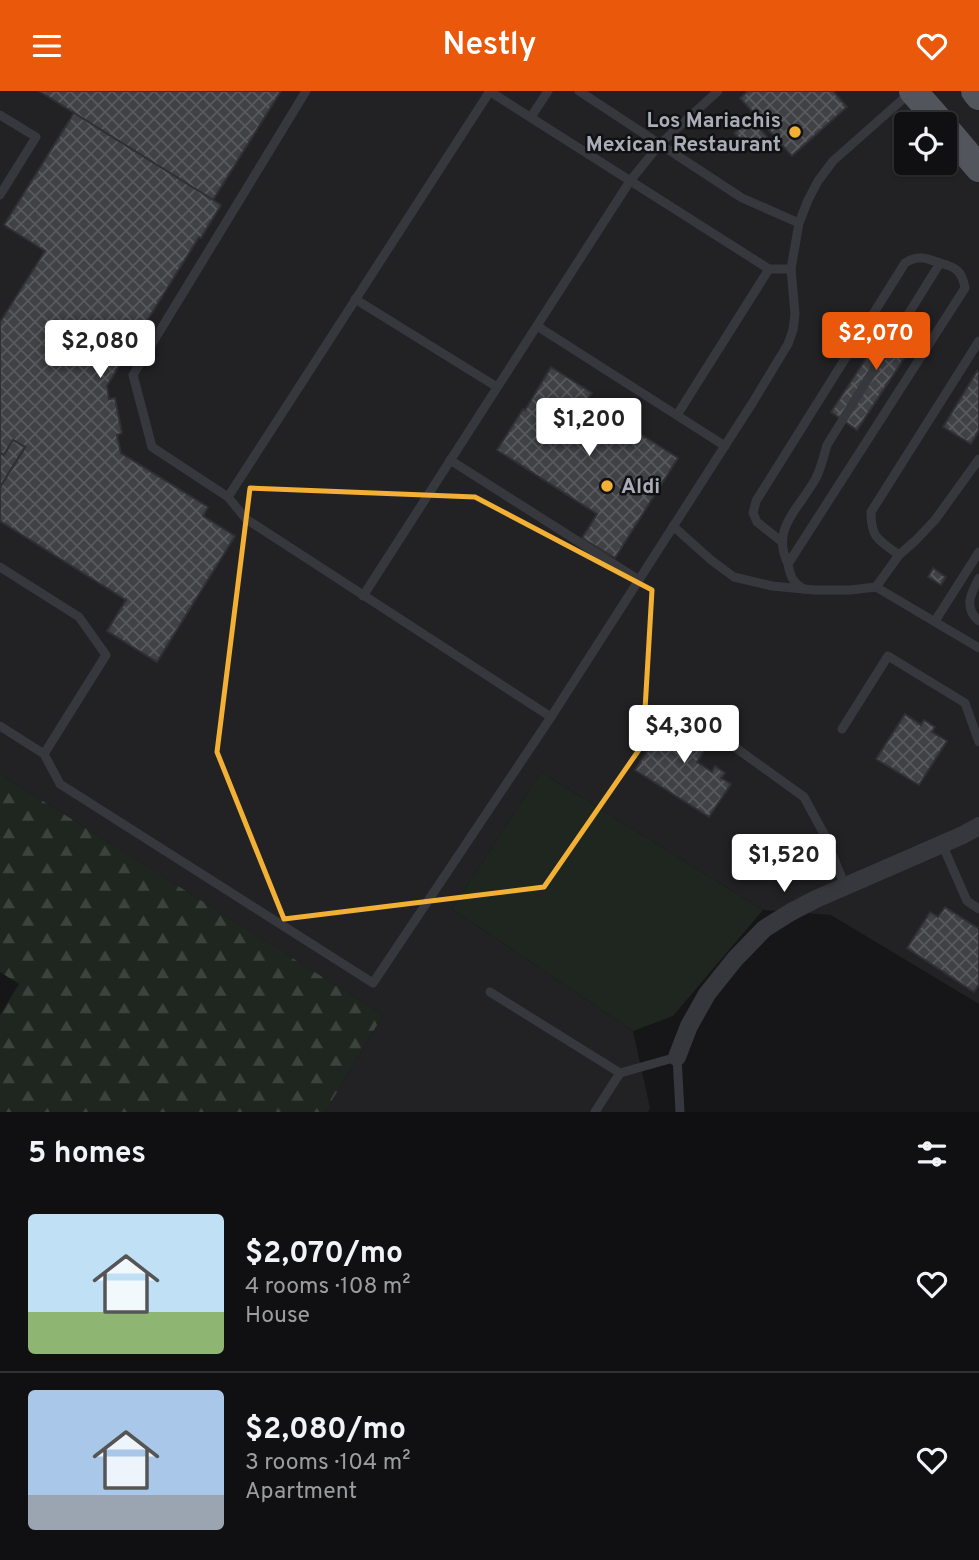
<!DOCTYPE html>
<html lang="en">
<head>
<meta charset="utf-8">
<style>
  body { margin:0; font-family:Overpass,sans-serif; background:#19191b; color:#f1f3f6; height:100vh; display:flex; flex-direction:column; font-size:26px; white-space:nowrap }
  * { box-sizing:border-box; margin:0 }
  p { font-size:23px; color:#9c9d9f }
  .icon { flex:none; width:38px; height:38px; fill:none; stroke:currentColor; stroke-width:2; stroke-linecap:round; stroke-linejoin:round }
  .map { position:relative; height:1021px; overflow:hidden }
  .side { display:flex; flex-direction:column; background:#101012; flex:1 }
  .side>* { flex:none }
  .tools { position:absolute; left:894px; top:21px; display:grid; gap:14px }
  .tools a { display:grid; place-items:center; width:63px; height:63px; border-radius:7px; background:#101012; box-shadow:0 2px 5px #0004,0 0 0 2px #303032; font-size:35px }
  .price { position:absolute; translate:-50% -60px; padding:0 16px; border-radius:7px; background:#fff; color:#222; font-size:23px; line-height:46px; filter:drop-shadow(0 2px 4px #0008) }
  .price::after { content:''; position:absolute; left:50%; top:42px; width:21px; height:16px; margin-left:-10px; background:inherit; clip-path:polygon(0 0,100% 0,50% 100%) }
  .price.active { background:#ea580c; color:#fff }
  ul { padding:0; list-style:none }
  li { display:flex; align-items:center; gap:21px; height:175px; padding:0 28px }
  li+li { border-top:2px solid #303032 }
  li span { display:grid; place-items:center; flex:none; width:196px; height:140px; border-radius:7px; color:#555 }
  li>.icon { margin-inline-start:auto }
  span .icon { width:84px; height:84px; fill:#fffc; stroke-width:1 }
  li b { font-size:30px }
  h2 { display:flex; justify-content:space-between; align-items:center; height:84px; padding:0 28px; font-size:30px }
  header { display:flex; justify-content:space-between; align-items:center; height:91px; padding:0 28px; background:#ea580c; color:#fff; font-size:32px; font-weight:600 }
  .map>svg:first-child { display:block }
  .built { fill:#222225; fill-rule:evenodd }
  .grass { fill:#1e261f }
  .forest { fill:url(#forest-firs) }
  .building { fill:url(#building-cross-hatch); stroke:#303034; stroke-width:2 }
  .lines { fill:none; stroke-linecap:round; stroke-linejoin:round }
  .service { stroke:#37383d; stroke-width:9 }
  .minor { stroke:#37383d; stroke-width:18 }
  .primary { stroke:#53555c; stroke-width:28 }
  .marked { fill:none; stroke:#f2b134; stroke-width:5; stroke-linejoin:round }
  .poi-dot { fill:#f2b134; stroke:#111113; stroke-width:2.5 }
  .labels { text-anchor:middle; stroke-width:5; stroke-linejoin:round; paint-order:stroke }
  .poi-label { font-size:21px; font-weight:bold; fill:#a8adb8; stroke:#111113; text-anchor:end }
</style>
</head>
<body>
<header><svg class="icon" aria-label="menu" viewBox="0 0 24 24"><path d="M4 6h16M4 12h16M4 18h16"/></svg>Nestly<svg class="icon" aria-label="heart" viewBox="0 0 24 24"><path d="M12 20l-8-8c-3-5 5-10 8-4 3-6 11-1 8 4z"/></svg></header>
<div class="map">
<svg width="979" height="1021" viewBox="0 0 979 1021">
  <defs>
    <pattern id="forest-firs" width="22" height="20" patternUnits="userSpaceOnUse" patternTransform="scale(1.75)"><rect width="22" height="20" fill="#1e261f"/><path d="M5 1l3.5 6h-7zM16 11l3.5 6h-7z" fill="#3c433d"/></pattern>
    <pattern id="building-cross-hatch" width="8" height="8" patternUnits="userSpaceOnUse" patternTransform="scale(1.75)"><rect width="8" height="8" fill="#404145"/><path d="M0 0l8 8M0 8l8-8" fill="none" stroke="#595a5e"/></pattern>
  </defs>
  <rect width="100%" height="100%" fill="#161618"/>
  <!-- built -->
  <path class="built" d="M0,0H979V913L831,824L763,819L541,681L452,818L633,940L650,1017L648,1021H325L383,924L0,683ZM906,33H945V72H906Z"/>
  <!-- grass -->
  <path class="grass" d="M541,681L763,819L673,925L633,940L452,818Z"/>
  <!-- forest -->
  <path class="forest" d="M0,683L383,924L325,1021H0V924L19,893L0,881Z"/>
  <!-- building -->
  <g class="building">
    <path d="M39,0H281L213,109Z"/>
    <path d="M748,0H833L847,16L792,65L740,7Z"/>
    <path d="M74,22L221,114L201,147L199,146L137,246L128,240L117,256L127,262L107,295L109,308L115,307L122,342L117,344L121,362L208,416L203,425L235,445L157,571L107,540L126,509L0,430V396L25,356L13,349L4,364L0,362V231L45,160L4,134Z"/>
    <path d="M751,28L768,47L752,61L734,42Z"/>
    <path d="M895,223L922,240L857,339L831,321Z"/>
    <path d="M551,276L592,302L587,309L678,367L615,467L582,447L597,423L497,359L523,318L525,319Z"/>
    <path d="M977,280L979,281V339L971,353L943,336Z"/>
    <path d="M13,349L25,356L0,396V362L4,364Z"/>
    <path d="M933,477L946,486L941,494L928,486Z"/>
    <path d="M672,621L713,646L697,671L712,681L715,675L725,682L721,687L731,693L709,726L635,679Z"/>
    <path d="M905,623L921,634L924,629L935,636L932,641L947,650L919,694L876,668Z"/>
    <path d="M945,816L979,838V893L974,901L907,857L930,821L938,826Z"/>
  </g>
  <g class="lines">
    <!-- service -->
    <g class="service">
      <path d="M306,0L133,284L152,356L228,406L246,428L551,626"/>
      <path d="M489,0L769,178H791"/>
      <path d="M579,0L742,107L799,132"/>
      <path d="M0,24L36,46L0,104"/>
      <path d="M531,26L548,0"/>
      <path d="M355,208L497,296"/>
      <path d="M537,235L725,355"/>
      <path d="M677,324L769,178"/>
      <path d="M450,369L639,489"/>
      <path d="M228,406L490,0"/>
      <path d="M673,435L711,469L734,486L772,495L814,499H850L876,496L979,557"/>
      <path d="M781,450L757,431L753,422L756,410L905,172C919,163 925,167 940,172"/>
      <path d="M899,464C879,449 871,448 871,421L979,250"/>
      <path d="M788,473C770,437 800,417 816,387C821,377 824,365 827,354L940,172C956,176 962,180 965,197L788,473C790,485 793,492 804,498"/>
      <path d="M0,476L79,526L106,564L44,663"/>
      <path d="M979,487C971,502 963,517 979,530"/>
      <path d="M876,496L899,464L915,450L935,429L979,368"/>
      <path d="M363,505L630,90L660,53L718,0"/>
      <path d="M935,530L979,461"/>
      <path d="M0,635L44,663L60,693L373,892L551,626L753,311L788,253L793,239L795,223L791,178L799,132L808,109L818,90L833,70L911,1"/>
      <path d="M842,638L888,565L965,612L979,651"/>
      <path d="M736,657L804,706L824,743L845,795"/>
      <path d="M942,753L967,810L979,818"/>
      <path d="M490,901L620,982L595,1021"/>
      <path d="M620,982L677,966L680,1021"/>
    </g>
    <!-- minor -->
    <path class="minor" d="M677,966L689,935L707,903L735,868L764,838L791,821L816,808L963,744L979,735"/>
    <!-- primary -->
    <g class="primary">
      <path d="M913,0L942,33"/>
      <path d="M975,0L979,5"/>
      <path d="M945,37L979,77"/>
    </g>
  </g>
  <!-- marked area -->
  <path class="marked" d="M250,397L475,406L652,499L643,653L544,796L284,828L217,661Z"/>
  <!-- markers -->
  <g class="poi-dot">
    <circle cx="795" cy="41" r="7"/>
    <circle cx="607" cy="395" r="7"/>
  </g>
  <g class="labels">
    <!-- poi labels -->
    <g class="poi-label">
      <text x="781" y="36">Los Mariachis<tspan x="781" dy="24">Mexican Restaurant</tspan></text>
      <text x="621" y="402" text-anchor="start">Aldi</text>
    </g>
  </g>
</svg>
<div class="tools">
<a><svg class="icon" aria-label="locate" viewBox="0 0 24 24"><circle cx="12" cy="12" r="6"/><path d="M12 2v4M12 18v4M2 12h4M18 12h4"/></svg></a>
</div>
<b class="price active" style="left:876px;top:281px">$2,070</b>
<b class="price" style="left:100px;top:289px">$2,080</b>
<b class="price" style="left:589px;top:367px">$1,200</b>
<b class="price" style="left:684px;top:674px">$4,300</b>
<b class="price" style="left:784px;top:803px">$1,520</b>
</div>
<section class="side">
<h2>5 homes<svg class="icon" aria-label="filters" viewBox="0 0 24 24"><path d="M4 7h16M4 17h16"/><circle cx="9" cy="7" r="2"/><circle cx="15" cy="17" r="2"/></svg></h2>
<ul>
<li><span style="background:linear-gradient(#bfe0f5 70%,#8fb573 0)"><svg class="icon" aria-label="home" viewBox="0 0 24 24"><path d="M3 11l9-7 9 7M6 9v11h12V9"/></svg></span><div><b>$2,070/mo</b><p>4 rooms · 108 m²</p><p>House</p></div><svg class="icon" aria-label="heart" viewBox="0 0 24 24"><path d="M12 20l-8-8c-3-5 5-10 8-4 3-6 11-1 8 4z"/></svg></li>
<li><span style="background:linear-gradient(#a9c7e8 75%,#9aa5b1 0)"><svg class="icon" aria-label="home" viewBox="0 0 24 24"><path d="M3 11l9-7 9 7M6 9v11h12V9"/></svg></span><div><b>$2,080/mo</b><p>3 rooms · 104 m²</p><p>Apartment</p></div><svg class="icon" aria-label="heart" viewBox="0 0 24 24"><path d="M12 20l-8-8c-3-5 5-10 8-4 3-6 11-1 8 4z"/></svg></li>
</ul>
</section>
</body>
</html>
